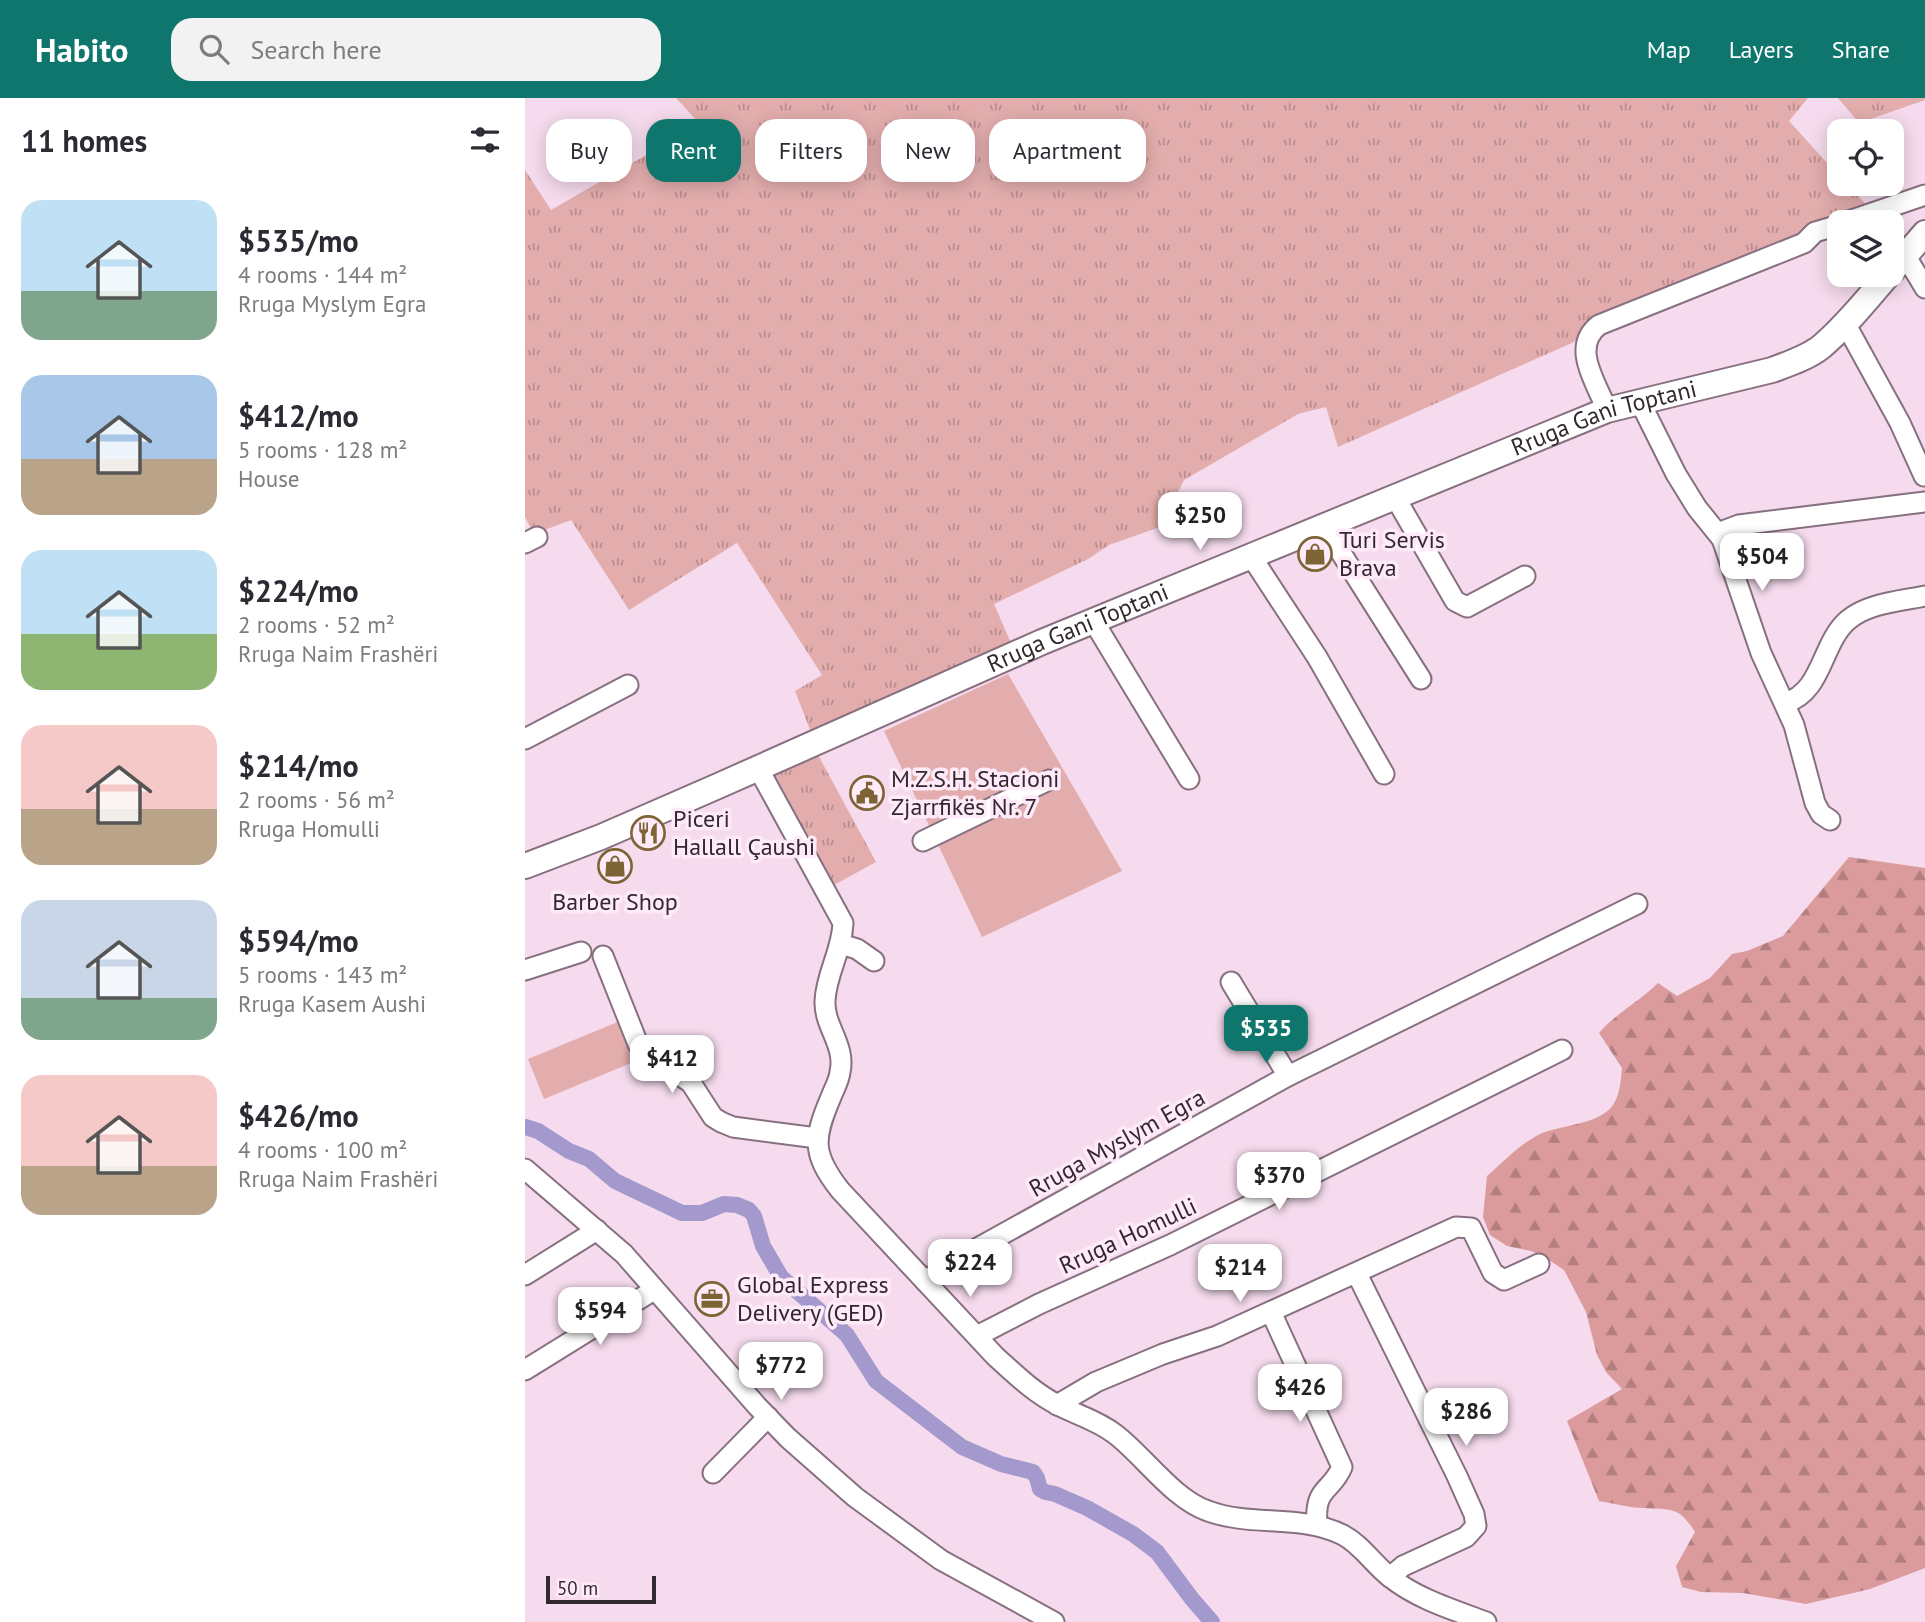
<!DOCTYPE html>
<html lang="en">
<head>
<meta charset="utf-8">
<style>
  body { margin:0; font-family:"PT Sans",sans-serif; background:#f2f2f3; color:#2b2b33; height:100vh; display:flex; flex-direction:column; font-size:26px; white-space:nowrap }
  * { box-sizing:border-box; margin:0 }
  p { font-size:23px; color:#7c7c81 }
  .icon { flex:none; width:38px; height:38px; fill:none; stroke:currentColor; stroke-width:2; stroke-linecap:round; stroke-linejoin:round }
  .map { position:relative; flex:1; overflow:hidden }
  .panel { display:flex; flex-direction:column; background:#fff; width:525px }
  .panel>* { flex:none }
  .top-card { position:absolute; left:21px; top:21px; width:665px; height:63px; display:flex; gap:14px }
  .fabs { position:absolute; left:1302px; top:21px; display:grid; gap:14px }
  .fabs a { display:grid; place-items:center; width:77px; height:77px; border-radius:14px; background:#fff; box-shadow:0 4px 18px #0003; font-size:35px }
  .scale { position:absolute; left:21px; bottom:18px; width:110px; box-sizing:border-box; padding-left:7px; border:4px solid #32282f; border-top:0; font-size:19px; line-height:24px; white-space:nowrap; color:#32282f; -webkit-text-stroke:5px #ffeaf9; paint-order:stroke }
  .price { position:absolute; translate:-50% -60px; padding:0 16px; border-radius:14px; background:#fff; color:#222; font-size:23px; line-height:46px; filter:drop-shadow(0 2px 4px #0008) }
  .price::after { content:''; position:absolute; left:50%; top:42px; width:21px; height:16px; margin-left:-10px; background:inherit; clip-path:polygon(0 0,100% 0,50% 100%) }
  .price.current { background:#0f766e; color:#fff }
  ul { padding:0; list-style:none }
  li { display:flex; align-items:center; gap:21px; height:175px; padding:0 21px }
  li span { display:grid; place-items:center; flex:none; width:196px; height:140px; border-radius:21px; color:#555 }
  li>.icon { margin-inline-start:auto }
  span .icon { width:84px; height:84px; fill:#fffc; stroke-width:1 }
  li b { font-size:30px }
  h2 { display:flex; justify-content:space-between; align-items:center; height:84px; padding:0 21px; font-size:30px }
  .tag { padding:0 24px; border-radius:21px; background:#fff; box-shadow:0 4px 18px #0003; font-size:24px; line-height:63px }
  .tag.current { background:#0f766e; color:#fff }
  header { display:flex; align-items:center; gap:42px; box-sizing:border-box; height:98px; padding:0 35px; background:#0f766e; color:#fff }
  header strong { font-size:33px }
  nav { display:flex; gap:38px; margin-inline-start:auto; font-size:24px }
  .search { width:490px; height:63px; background:#f2f2f3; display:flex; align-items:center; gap:18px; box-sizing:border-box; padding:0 24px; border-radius:21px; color:#7c7c81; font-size:26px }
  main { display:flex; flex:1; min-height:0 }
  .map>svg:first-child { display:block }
  .grass { fill:url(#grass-tufts) }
  .forest { fill:url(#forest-firs) }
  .garden { fill:#e3adad }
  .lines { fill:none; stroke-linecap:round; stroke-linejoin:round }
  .canal { stroke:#a399cd; stroke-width:16 }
  .minor-casing { stroke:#877080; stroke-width:23 }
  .major-casing { stroke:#877080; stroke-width:28 }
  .minor { stroke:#fff; stroke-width:19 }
  .major { stroke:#fff; stroke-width:24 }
  .labels { text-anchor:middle; stroke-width:7; stroke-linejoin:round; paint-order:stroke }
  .street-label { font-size:24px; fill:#32282f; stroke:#ffeaf9 }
  .poi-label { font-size:24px; fill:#32282f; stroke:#ffeaf9; text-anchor:start }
</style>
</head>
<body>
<header>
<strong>Habito</strong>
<div class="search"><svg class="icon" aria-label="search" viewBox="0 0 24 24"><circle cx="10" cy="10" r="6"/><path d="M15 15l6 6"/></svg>Search here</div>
<nav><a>Map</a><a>Layers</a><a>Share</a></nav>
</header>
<main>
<section class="panel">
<h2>11 homes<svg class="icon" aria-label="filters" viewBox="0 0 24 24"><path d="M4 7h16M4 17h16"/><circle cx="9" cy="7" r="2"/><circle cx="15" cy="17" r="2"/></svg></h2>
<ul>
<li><span style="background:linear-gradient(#bfe0f5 65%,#7fa58c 0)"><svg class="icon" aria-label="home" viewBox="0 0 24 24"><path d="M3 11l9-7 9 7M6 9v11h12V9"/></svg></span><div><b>$535/mo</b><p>4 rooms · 144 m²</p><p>Rruga Myslym Egra</p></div></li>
<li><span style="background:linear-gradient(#a9c7e8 60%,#b9a48a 0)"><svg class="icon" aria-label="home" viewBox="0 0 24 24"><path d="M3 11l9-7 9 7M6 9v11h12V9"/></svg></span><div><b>$412/mo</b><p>5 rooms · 128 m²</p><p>House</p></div></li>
<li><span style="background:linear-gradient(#bfe0f5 60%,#8fb573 0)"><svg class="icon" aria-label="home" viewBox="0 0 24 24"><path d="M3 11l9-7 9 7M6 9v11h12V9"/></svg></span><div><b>$224/mo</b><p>2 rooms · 52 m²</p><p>Rruga Naim Frashëri</p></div></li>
<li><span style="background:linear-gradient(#f6c9c9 60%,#b9a48a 0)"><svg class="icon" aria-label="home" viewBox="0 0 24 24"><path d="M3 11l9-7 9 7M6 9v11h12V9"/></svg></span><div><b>$214/mo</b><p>2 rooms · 56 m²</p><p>Rruga Homulli</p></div></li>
<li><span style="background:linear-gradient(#c9d6e8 70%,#7fa58c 0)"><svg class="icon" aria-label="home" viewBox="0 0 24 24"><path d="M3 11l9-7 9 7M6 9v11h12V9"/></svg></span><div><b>$594/mo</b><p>5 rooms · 143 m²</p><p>Rruga Kasem Aushi</p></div></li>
<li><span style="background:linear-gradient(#f6c9c9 65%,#b9a48a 0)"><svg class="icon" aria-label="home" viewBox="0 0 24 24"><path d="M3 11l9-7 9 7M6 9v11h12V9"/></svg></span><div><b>$426/mo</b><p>4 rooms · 100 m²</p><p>Rruga Naim Frashëri</p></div></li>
</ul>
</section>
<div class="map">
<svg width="1400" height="1524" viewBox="0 0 1400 1524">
  <defs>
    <pattern id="grass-tufts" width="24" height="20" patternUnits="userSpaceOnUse" patternTransform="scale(1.75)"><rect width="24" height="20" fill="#e3adad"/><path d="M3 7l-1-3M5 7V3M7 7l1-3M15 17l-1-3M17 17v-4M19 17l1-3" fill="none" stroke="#b98d8d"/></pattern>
    <pattern id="forest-firs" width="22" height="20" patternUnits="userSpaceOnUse" patternTransform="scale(1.75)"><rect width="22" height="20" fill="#db9b9c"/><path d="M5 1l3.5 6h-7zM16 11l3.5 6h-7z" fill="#b27e80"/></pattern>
  </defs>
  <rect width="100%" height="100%" fill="#f5dbed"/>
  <!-- grass -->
  <g class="grass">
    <path d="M151,0H1283L1264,23L1314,78V86H1322L1347,113L1069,221L1049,244L813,349L801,309L773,316L659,382L635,429L584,447L563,461L469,506L489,552L287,637L270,593L297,577L212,445L104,512L46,422L9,436L0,419V72L26,112L175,26Z"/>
    <path d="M1313,0H1400V2L1334,25Z"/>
    <path d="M292,655L351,764L309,787L245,676Z"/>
  </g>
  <!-- forest -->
  <path class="forest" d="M1324,759L1400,770V1470L1345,1491L1281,1506L1218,1495L1176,1494L1157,1489L1151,1468L1170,1434C1154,1408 1146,1412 1119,1410C1104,1410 1088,1405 1074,1403L1042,1323L1097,1291L1081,1274L1072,1257L1061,1214L1039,1172L1021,1160L1006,1153L982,1148L965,1137L958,1119L962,1078C978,1064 994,1047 1013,1037C1035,1026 1073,1028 1088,1007C1095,997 1096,981 1097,970L1074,935C1091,915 1114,904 1133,885L1152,898L1185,880L1207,856L1222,853L1258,838Z"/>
  <!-- garden -->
  <g class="garden">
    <path d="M483,576L597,773L457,839L359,633Z"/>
    <path d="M95,923L111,963L19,1001L3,961Z"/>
  </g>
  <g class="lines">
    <!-- canal -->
    <path class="canal" d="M0,1029L13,1033L44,1053L64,1061L90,1083L157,1115H177L199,1106L212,1107L224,1112L229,1118L238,1148L256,1179L322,1237L351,1283L437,1349L476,1366L508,1374L512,1380L515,1391L520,1394L530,1396L562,1410L608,1436L632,1454L667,1501L687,1524"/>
    <!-- minor casing -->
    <g class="minor-casing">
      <g id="minor">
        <path d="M1321,124L1400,97"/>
        <path d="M1380,157L1400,190"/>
        <path d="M1320,225L1375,325L1399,378"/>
        <path d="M1115,304L1151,376L1172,410L1197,441L1236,555L1269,627L1290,705L1296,716L1305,722"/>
        <path d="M1082,312C1072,286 1045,249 1074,227L1279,145L1290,134L1314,127"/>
        <path d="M870,399L930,503L942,509L1000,478"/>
        <path d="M799,428L896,581"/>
        <path d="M1193,435L1214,427L1400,404"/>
        <path d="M0,445L12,439"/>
        <path d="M726,458L792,559L859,676"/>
        <path d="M569,524L664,681"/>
        <path d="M1260,605C1298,594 1296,545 1323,522C1343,505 1376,503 1400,498"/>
        <path d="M0,641L103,587"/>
        <path d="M233,670L318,825C317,853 301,876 300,903C299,929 321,947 315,974C314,983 309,991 306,999C288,1041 287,1056 315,1092L470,1258C490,1276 509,1295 533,1307C552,1317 572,1322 590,1336C619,1358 648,1401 683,1413C726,1429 776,1416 818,1437C837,1447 848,1466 865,1479C892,1501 929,1512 961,1524"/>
        <path d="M398,743L524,682"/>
        <path d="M316,846L332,851L349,863"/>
        <path d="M78,858L113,946L122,959L140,967L166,985L188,1019L196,1024L208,1029L292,1040"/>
        <path d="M0,872L56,854"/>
        <path d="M706,884L763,978"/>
        <path d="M0,1071L99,1156L232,1308L263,1340L330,1399L416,1462L529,1524"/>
        <path d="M832,1176L932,1378L949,1416L951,1428L941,1439L878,1468L865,1479"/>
        <path d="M0,1177L72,1132"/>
        <path d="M400,1183L440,1157L763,978L1112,806"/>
        <path d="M746,1214L817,1369C806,1395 789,1388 792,1427"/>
        <path d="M452,1238L514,1206L645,1147L1037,952"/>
        <path d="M0,1272L129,1192"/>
        <path d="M532,1307L571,1284L638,1256L692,1238L931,1129L946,1130L968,1175L979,1182L1014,1166"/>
        <path d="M188,1375L243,1319"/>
      </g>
    </g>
    <!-- major casing -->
    <g class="major-casing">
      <g id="major">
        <path d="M1367,173L1400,135"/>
        <path id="s1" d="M0,768L76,739L193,688L517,544L1082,312L1247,272C1263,266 1282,260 1296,249C1321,228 1342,201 1363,177"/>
      </g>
    </g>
    <!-- minor -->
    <use href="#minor" class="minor"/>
    <!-- major -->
    <use href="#major" class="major"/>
  </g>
  <!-- icons -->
  <defs>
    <g id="shop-ring" transform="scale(1.75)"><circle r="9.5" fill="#ffeaf9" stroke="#7c6435" stroke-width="1.5"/><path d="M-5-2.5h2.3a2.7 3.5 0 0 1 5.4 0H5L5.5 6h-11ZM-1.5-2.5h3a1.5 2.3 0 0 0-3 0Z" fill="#7c6435"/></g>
    <g id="civic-ring" transform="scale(1.75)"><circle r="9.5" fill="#ffeaf9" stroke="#7c6435" stroke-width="1.5"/><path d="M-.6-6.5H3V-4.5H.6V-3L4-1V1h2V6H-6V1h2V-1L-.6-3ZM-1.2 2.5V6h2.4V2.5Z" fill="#7c6435"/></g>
    <g id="restaurant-ring" transform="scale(1.75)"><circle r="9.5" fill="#ffeaf9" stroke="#7c6435" stroke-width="1.5"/><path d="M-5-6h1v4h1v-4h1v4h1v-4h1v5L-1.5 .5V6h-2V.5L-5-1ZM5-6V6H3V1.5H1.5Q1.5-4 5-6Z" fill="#7c6435"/></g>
    <g id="office-ring" transform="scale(1.75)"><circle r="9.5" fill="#ffeaf9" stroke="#7c6435" stroke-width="1.5"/><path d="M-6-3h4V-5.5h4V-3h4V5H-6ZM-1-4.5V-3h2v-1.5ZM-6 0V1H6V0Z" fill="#7c6435"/></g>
  </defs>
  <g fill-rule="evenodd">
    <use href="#shop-ring" x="790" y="456"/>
    <use href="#civic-ring" x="342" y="695"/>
    <use href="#restaurant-ring" x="123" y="735"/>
    <use href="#shop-ring" x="90" y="768"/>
    <use href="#office-ring" x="187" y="1201"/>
  </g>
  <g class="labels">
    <!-- street labels -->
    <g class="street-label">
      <text dy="8" stroke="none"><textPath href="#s1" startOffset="1169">Rruga Gani Toptani</textPath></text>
      <text dy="8" stroke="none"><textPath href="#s1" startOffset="602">Rruga Gani Toptani</textPath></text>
      <text transform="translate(592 1045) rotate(-29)" y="8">Rruga Myslym Egra</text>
      <text transform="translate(603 1138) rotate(-25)" y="8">Rruga Homulli</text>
    </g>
    <!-- poi labels -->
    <g class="poi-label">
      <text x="814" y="450">Turi Servis<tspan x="814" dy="28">Brava</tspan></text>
      <text x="366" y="689">M.Z.S.H. Stacioni<tspan x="366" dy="28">Zjarrfikës Nr. 7</tspan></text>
      <text x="148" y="729">Piceri<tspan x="148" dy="28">Hallall Çaushi</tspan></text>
      <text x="90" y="812" text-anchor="middle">Barber Shop</text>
      <text x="212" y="1195">Global Express<tspan x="212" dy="28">Delivery (GED)</tspan></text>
    </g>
  </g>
</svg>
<div class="fabs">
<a><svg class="icon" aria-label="locate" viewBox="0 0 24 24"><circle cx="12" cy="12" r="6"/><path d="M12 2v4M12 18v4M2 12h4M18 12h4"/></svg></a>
<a><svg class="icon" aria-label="layers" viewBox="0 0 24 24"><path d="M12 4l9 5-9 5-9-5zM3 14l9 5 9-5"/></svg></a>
</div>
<div class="scale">50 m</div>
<b class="price" style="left:675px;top:454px">$250</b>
<b class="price" style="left:1237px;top:495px">$504</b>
<b class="price current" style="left:741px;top:967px">$535</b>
<b class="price" style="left:147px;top:997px">$412</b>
<b class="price" style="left:754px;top:1114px">$370</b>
<b class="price" style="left:445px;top:1201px">$224</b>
<b class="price" style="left:715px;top:1206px">$214</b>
<b class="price" style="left:75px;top:1249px">$594</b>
<b class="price" style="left:256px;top:1304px">$772</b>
<b class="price" style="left:775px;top:1326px">$426</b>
<b class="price" style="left:941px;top:1350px">$286</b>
<div class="top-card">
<a class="tag">Buy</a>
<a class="tag current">Rent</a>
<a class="tag">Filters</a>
<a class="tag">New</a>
<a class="tag">Apartment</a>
</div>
</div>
</main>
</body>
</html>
